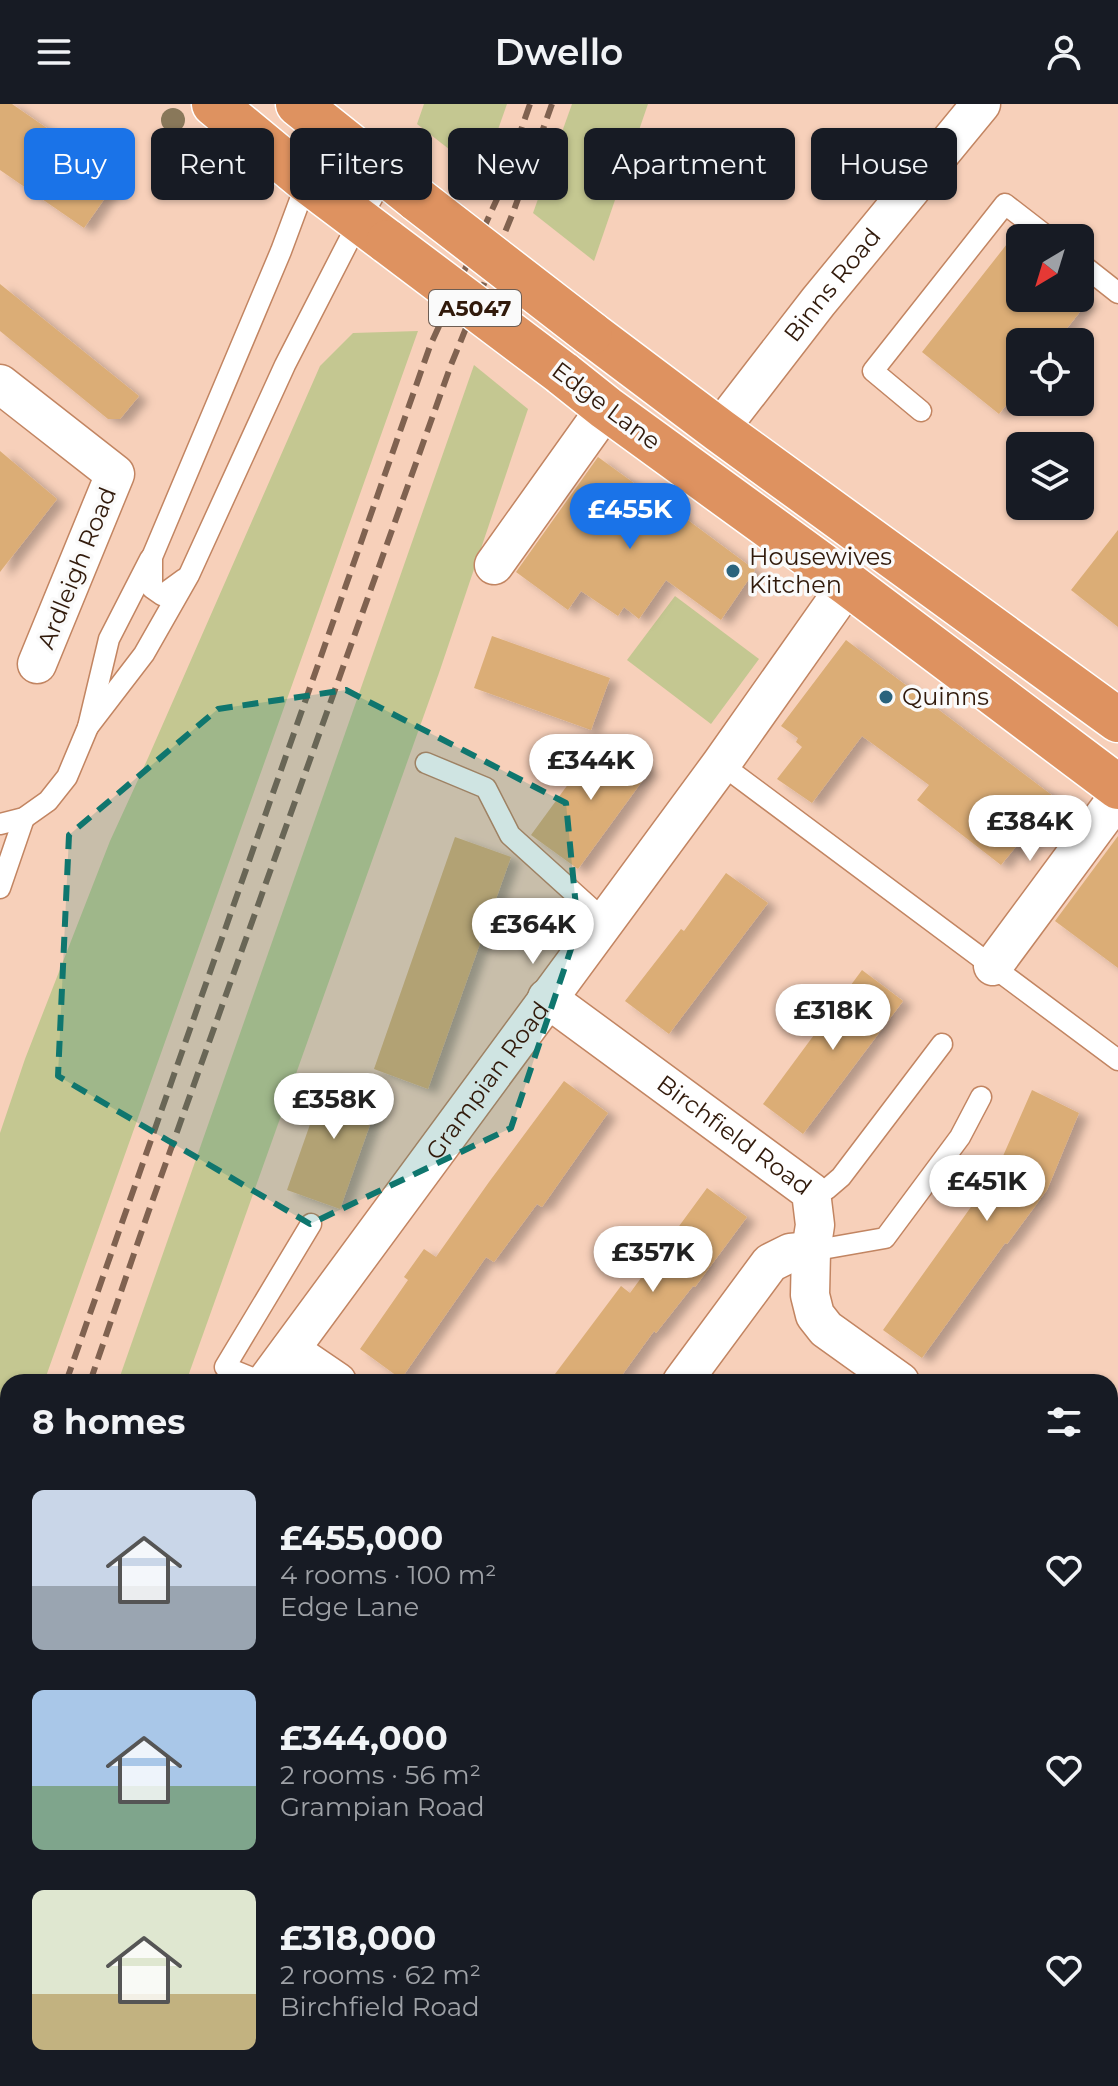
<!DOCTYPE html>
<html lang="en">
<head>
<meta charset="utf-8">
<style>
  body { margin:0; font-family:Montserrat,sans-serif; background:#20242c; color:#f1f3f6; height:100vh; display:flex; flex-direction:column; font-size:30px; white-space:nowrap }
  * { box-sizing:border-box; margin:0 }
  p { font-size:26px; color:#9ea1a6 }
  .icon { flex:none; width:44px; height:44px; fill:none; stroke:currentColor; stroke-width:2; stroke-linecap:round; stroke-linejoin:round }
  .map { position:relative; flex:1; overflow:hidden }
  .side { position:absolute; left:0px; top:1270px; width:1118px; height:712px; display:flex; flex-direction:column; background:#171b24; border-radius:24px 24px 0 0; box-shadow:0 2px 6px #0004 }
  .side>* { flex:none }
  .top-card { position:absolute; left:24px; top:24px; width:1070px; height:72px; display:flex; gap:16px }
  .needle { width:52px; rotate:218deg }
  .fabs { position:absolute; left:1006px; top:120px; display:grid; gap:16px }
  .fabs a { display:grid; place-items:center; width:88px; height:88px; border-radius:12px; background:#171b24; box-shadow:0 2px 6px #0004; font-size:40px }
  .price { position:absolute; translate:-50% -68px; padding:0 18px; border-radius:28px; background:#fff; color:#222; font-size:26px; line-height:52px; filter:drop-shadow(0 2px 4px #0008) }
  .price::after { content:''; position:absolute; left:50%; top:48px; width:24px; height:18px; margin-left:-12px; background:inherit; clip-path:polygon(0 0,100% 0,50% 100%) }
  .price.active { background:#1a73e8; color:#fff }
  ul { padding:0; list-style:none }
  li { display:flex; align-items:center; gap:24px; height:200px; padding:0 32px }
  li span { display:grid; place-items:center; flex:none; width:224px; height:160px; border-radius:12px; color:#555 }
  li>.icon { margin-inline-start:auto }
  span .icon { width:96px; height:96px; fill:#fffc; stroke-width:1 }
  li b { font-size:34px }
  h2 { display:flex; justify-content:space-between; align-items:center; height:96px; padding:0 32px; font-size:34px }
  .chip { padding:0 28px; border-radius:12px; background:#171b24; box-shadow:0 2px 6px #0004; font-size:28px; line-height:72px }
  .chip.active { background:#1a73e8; color:#fff }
  header { display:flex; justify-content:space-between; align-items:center; height:104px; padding:0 32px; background:#171b24; font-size:36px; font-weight:600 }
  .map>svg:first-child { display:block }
  .green { fill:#c4c791 }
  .building { fill:#dbad76; filter:url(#shadow) }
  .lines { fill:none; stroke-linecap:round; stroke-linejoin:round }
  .service-casing { stroke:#c28562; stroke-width:23 }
  .minor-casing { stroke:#c28562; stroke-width:41 }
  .trunk-casing { stroke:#fff; stroke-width:47 }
  .service { stroke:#fff; stroke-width:20 }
  .minor { stroke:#fff; stroke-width:38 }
  .trunk { stroke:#de9260; stroke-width:44 }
  .rail { stroke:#806250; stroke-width:6; stroke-dasharray:16 8; stroke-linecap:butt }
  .trunk-bridge-casing { stroke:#fff; stroke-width:47; stroke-linecap:butt }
  .trunk-bridge { stroke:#de9260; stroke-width:44 }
  .tree { fill:#89785a }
  .marked { fill:#0f766e; fill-opacity:0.2; stroke:#0f766e; stroke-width:6; stroke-dasharray:16 10; stroke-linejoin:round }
  .poi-dot { fill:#2a637c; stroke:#fafafa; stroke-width:3 }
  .labels { text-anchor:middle; stroke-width:7; stroke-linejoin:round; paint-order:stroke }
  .shield { fill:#fafafa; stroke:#6d5d53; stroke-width:2 }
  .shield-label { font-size:22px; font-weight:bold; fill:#311a0b }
  .street-label { font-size:24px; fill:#311a0b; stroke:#fafafa }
  .poi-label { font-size:24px; fill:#311a0b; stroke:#fafafa; text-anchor:start }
</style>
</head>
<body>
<header><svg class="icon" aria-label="menu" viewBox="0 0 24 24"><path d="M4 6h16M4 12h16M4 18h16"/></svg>Dwello<svg class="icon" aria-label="person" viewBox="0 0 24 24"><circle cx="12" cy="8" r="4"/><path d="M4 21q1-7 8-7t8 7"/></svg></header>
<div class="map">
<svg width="1118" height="1982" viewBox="0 0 1118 1982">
  <defs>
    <filter id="shadow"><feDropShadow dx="9" dy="5" stdDeviation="4" flood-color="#0004"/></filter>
  </defs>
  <rect width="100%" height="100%" fill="#f7d0ba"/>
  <!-- green -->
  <g class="green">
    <path d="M424,0H507L482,71L417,20Z"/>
    <path d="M572,0H648L594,157L533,109Z"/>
    <path d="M418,227L44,1278H8V1379L0,1402V1029L25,955L110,737L148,654L320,262L353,229Z"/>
    <path d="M474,261L528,305L439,569L186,1278H118Z"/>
    <path d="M675,492L759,555L711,620L627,556Z"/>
    <path d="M8,1591V1778L0,1801V1614Z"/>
  </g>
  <!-- building -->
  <g class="building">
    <path d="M0,0H12L119,74L84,124L0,66Z"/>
    <path d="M1018,126L1020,128V194H1091L1056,238H1020V284L999,310L922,248Z"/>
    <path d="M0,180L139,292L120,315H108L0,227Z"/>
    <path d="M0,347L57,395L0,468Z"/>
    <path d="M598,353L653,393L654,391L755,466L721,516L666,476L639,515L624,503L618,512L581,487L568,506L516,468Z"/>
    <path d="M1118,426V523L1071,486Z"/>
    <path d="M492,532L610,574L591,626L474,584Z"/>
    <path d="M846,536L1061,698L1029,739L1023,734L1001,761L917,696L929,681L862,632L812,699L777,675L802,643L796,638L798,634L781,622Z"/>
    <path d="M604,631L651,665L578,765L531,731Z"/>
    <path d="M1118,732V864L1055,817Z"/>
    <path d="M455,733L511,753L428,985L374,965Z"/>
    <path d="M726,769L768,799L669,930L625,897L681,825L684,827Z"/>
    <path d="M862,866L903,897L803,1030L763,1000Z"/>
    <path d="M328,969L382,987L340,1105L287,1086Z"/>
    <path d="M564,977L608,1009L542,1103L537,1100L494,1158L486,1153L401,1275L360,1245L408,1176L404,1173L424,1145L436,1153L489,1078Z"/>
    <path d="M1032,986L1079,1009L1047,1086L1007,1140L1005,1139L922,1254L883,1226L996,1068Z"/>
    <path d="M707,1084L747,1113L695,1183L693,1182L656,1229L654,1227L617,1278H549L621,1182L630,1189Z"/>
  </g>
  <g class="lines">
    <!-- service casing -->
    <g class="service-casing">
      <g id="service">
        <path d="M1080,159L1118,189"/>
        <path d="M921,307L873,267L1005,100L1049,134"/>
        <path d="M184,475L162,491L152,484V453L281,147L307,77L329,27"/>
        <path d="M88,623L144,550L189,471L285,261L359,117L385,71"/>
        <path d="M426,659L486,684L510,731L605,817"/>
        <path d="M721,660L1118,956"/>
        <path d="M0,720L24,714L48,697L67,673L88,623L109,535L150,455"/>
        <path d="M0,784L24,714"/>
        <path d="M811,1088L827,1085L841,1073L942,940"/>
        <path d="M811,1147L885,1134L960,1033L981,993"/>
        <path d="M262,1278L225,1263L311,1120"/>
      </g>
    </g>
    <!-- minor casing -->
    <g class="minor-casing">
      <g id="minor">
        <path d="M0,280L115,370L37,560"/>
        <path id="s1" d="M719,326L818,198L981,0"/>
        <path d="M494,461L606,304"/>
        <path d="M993,862L1118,693"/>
        <path id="s2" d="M547,894L811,1088L815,1121L811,1147L810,1191L815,1211L826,1225L900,1278"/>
        <path d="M290,1246L337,1278"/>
        <path id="s3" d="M266,1278L721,660L848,480"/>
        <path d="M682,1278L770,1159L790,1149L811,1147"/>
        <path d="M1110,1370L1118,1373"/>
        <path d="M1110,1967L1118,1972"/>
        <path d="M410,1974L429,1982"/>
        <path d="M344,1982L347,1974"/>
        <path d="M1048,1982L1051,1974"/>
      </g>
    </g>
    <!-- trunk casing -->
    <g class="trunk-casing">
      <g id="trunk">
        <path d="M214,0L307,77L388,138"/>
        <path d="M298,0L418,96"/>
        <path d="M590,229L719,326L1118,616"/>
        <path d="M562,269L606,304L848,480L1118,683"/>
      </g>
    </g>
    <!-- service -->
    <use href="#service" class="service"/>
    <!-- minor -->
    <use href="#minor" class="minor"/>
    <!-- trunk -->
    <use href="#trunk" class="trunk"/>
    <!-- rail -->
    <g class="rail">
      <path d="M66,1278L430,242L497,95L530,0"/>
      <path d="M90,1278L148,1109L451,261L514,106L552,0"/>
      <path d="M0,1466L8,1444"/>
      <path d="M0,1541L8,1518"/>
    </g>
    <!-- trunk-bridge casing -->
    <g class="trunk-bridge-casing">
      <g id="trunk-bridge">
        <path d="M418,96L590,229"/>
        <path d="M388,138L562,269"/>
      </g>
    </g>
    <!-- trunk-bridge -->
    <use href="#trunk-bridge" class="trunk-bridge"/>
  </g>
  <!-- trees -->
  <g class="tree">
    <circle cx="173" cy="16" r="12"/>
    <circle cx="199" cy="43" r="12"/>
  </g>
  <!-- marked area -->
  <path class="marked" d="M346,586L566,699L578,824L511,1024L310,1120L58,972L69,731L218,605Z"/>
  <!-- markers -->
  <g class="poi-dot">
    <circle cx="733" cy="467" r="8"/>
    <circle cx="886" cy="593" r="8"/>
  </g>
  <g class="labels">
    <!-- shield labels -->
    <rect class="shield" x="429" y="186" width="92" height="36" rx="6"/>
    <g class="shield-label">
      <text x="475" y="212">A5047</text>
    </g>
    <!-- street labels -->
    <g class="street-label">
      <text dy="8" stroke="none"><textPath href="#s1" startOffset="184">Binns Road</textPath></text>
      <text transform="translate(606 302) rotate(37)" y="8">Edge Lane</text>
      <text transform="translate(77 464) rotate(-68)" y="8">Ardleigh Road</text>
      <text dy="8" stroke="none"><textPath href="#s3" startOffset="374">Grampian Road</textPath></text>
      <text dy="8" stroke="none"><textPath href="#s2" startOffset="232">Birchfield Road</textPath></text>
    </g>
    <!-- poi labels -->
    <g class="poi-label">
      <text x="749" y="461">Housewives<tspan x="749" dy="28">Kitchen</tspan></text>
      <text x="902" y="601">Quinns</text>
    </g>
  </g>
</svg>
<div class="fabs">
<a><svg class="needle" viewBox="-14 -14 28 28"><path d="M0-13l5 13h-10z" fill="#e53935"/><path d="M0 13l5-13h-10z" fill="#9ea1a6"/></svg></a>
<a><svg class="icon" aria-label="locate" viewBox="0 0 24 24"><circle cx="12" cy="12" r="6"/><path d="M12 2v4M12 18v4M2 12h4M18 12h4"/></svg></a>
<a><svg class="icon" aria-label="layers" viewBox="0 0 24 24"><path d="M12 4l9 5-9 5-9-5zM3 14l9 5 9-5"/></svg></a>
</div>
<b class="price active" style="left:630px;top:447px">£455K</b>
<b class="price" style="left:591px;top:698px">£344K</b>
<b class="price" style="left:1030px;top:759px">£384K</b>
<b class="price" style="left:533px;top:862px">£364K</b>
<b class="price" style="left:833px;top:948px">£318K</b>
<b class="price" style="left:334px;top:1037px">£358K</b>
<b class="price" style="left:987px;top:1119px">£451K</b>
<b class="price" style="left:653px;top:1190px">£357K</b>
<div class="top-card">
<a class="chip active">Buy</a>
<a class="chip">Rent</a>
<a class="chip">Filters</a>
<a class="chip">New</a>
<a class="chip">Apartment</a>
<a class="chip">House</a>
</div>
<section class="side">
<h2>8 homes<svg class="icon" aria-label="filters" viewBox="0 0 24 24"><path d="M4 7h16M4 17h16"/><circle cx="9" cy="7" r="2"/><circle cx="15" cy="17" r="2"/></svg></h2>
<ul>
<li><span style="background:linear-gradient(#c9d6e8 60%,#9aa5b1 0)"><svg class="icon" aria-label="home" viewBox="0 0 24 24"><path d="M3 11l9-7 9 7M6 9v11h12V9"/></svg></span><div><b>£455,000</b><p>4 rooms · 100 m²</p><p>Edge Lane</p></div><svg class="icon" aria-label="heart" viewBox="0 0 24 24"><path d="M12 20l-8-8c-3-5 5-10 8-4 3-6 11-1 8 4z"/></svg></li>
<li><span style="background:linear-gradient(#a9c7e8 60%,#7fa58c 0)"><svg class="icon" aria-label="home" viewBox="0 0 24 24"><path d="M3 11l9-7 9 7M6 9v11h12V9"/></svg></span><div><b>£344,000</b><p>2 rooms · 56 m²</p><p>Grampian Road</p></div><svg class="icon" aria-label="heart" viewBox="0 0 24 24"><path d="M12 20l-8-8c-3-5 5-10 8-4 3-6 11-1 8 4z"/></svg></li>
<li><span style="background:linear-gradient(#dfe7d0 65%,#c2b280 0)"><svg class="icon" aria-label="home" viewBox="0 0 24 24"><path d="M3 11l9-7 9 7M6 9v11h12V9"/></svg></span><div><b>£318,000</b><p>2 rooms · 62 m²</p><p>Birchfield Road</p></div><svg class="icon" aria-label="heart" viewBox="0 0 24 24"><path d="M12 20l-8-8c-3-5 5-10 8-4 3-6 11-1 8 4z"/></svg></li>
</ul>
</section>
</div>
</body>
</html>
